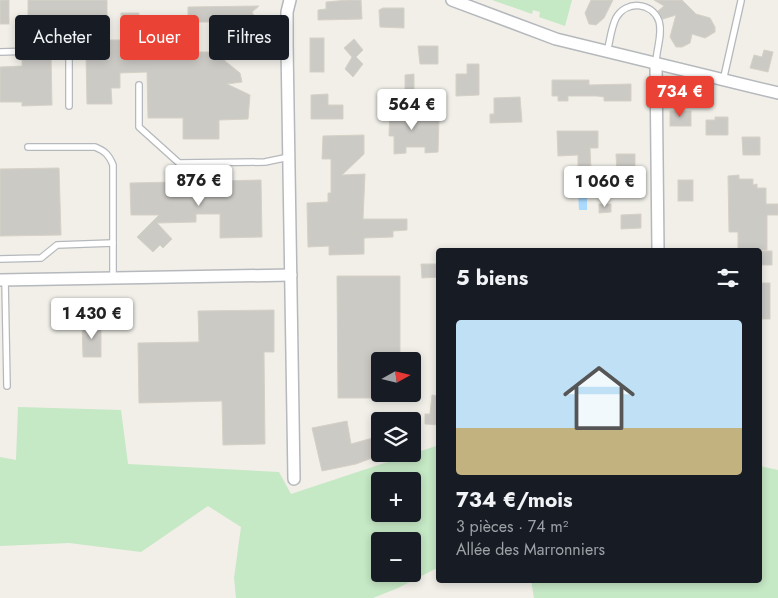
<!DOCTYPE html>
<html lang="fr">
<head>
<meta charset="utf-8">
<style>
  body { margin:0; font-family:Jost,sans-serif; background:#242831; color:#f1f3f6; height:100vh; display:flex; flex-direction:column; font-size:19px; white-space:nowrap }
  * { box-sizing:border-box; margin:0 }
  p { font-size:16px; color:#9ea1a6 }
  .icon { flex:none; width:28px; height:28px; fill:none; stroke:currentColor; stroke-width:2; stroke-linecap:round; stroke-linejoin:round }
  .map { position:relative; flex:1; overflow:hidden }
  .sheet { position:absolute; left:436px; top:248px; width:326px; height:335px; display:flex; flex-direction:column; background:#171b24; border-radius:5px; box-shadow:0 2px 8px #0003 }
  .sheet>* { flex:none }
  .guide { position:absolute; left:15px; top:15px; width:346px; height:45px; display:flex; gap:10px }
  .needle { width:32px; rotate:82deg }
  .controls { position:absolute; left:371px; top:352px; display:grid; gap:10px }
  .controls a { display:grid; place-items:center; width:50px; height:50px; border-radius:5px; background:#171b24; box-shadow:0 2px 8px #0003; font-size:25px }
  .price { position:absolute; translate:-50% -42px; padding:0 11px; border-radius:5px; background:#fff; color:#222; font-size:16px; line-height:32px; filter:drop-shadow(0 1px 2px #0008) }
  .price::after { content:''; position:absolute; left:50%; top:30px; width:15px; height:11px; margin-left:-8px; background:inherit; clip-path:polygon(0 0,100% 0,50% 100%) }
  .price.on { background:#ea4335; color:#fff }
  ul { padding:0; list-style:none }
  li { display:grid; align-content:center; gap:10px; height:265px; padding:0 20px }
  li+li { border-top:1px solid #363941 }
  li span { display:grid; place-items:center; height:155px; border-radius:5px; color:#555 }
  li>.icon { margin-inline-start:auto }
  span .icon { width:90px; height:90px; fill:#fffc; stroke-width:1 }
  li b { font-size:21px }
  h2 { display:flex; justify-content:space-between; align-items:center; height:60px; padding:0 20px; font-size:21px }
  .tag { padding:0 18px; border-radius:5px; background:#171b24; box-shadow:0 2px 8px #0003; font-size:18px; line-height:45px }
  .tag.on { background:#ea4335; color:#fff }
  .map>svg:first-child { display:block }
  .green { fill:#c5e8c5; fill-rule:evenodd }
  .water { fill:#aadaff }
  .building { fill:#cccac5; stroke:#d6d1c6 }
  .lines { fill:none; stroke-linecap:round; stroke-linejoin:round }
  .lane-casing { stroke:#b5b8bc; stroke-width:8 }
  .street-casing { stroke:#b5b8bc; stroke-width:14 }
  .lane { stroke:#fff; stroke-width:5.5 }
  .street { stroke:#fff; stroke-width:11 }
</style>
</head>
<body>
<div class="map">
<svg width="778" height="598" viewBox="0 0 778 598">
  <rect width="100%" height="100%" fill="#f1efe8"/>
  <!-- green -->
  <g class="green">
    <path d="M492,0H572L565,26L539,17L540,12L533,10L532,14Z"/>
    <path d="M18,407L121,410L128,464L279,472L291,494L439,445V567L398,588L373,598H236L234,578L241,527L208,506L141,552L69,543L0,546V457L16,460ZM412,481V514H380V481ZM412,541V574H380V541Z"/>
    <path d="M760,466L778,470V598H534L531,580H760Z"/>
  </g>
  <!-- water -->
  <path class="water" d="M578,193H587V210H579Z"/>
  <!-- building -->
  <g class="building">
    <rect x="0" y="0" width="9" height="24"/>
    <path d="M28,0H107V19L28,20Z"/>
    <path d="M348,0H361L362,19L318,20V10L326,9V2Z"/>
    <path d="M591,0H613L604,18L596,25L589,24L585,13Z"/>
    <path d="M654,0H682L696,14L710,18L715,27V32L705,38L692,34L690,43L682,47H676L670,37L676,15L663,19L658,11L664,6Z"/>
    <path d="M259,6L252,12L254,16L247,22H188V7Z"/>
    <path d="M383,8H404V28L380,27L379,10Z"/>
    <path d="M121,13H139V35H164V41L190,40V52H225V61L240,73L242,82L227,84L250,95L248,119L219,120V139H183V118H148L147,72L120,73V88H111L112,104H87L86,56H95L94,40H122Z"/>
    <rect x="310" y="38" width="14" height="34"/>
    <path d="M354,39L363,50L356,57L363,64L353,77L345,69L352,57L344,48Z"/>
    <path d="M418,46H438V64H420Z"/>
    <path d="M764,50L773,52L768,72L750,68L754,55L762,57Z"/>
    <path d="M22,56H51L52,105L22,106V102H0V67L22,66Z"/>
    <path d="M467,64H479V95L456,96V74H467Z"/>
    <path d="M414,74V92H405V75Z"/>
    <path d="M552,80H589V85L631,84V101H604V97L597,96H568V101H558V96H552Z"/>
    <path d="M328,94V105H343V119H311V95Z"/>
    <path d="M520,97L522,122L490,123V114H494V98Z"/>
    <path d="M405,101L406,119L439,118L438,152L425,153V147H406V153L394,154V136H389L390,102Z"/>
    <rect x="670" y="111" width="21" height="15"/>
    <path d="M715,117H728V135H706V120H715Z"/>
    <path d="M557,131H598V148H590L591,170H578V155L558,156Z"/>
    <path d="M364,135V154L342,175L365,174L363,219H407V230L393,231V237L364,238V254L329,255V246L308,247L307,203L328,202V193H331V159H322L323,136Z"/>
    <path d="M742,137H760V155H743Z"/>
    <path d="M616,154H635V169H627V174H617Z"/>
    <path d="M59,168L61,235L0,236V169Z"/>
    <path d="M739,175V179H753V185L757,184V188H766V204H778V215H767V250H738V232H729L728,176Z"/>
    <path d="M261,180L262,237L220,238V214H196V222L157,223L172,239L163,248L160,245L153,252L137,237L159,215H131L130,183Z"/>
    <rect x="678" y="180" width="15" height="21"/>
    <path d="M599,204H611V212L599,213Z"/>
    <path d="M641,214V228L621,229V215Z"/>
    <rect x="760" y="251" width="12" height="14"/>
    <path d="M421,264H439V277L422,278Z"/>
    <path d="M337,276H400V361H380V398H338Z"/>
    <rect x="760" y="283" width="10" height="36"/>
    <path d="M274,310V352H264L265,444L223,445L222,401L139,403L138,343L199,342L198,311Z"/>
    <path d="M82,323H101V357H83Z"/>
    <path d="M432,395L439,396V425L425,424V414H430Z"/>
    <path d="M347,421L351,444L380,436V455L356,464L322,471L312,428Z"/>
  </g>
  <g class="lines">
    <!-- lane casing -->
    <g class="lane-casing">
      <g id="lane">
        <path d="M0,52L69,50V106"/>
        <path d="M607,52C610,41 611,28 616,18C626,0 652,2 659,21C663,34 656,50 656,63"/>
        <path d="M723,81L741,1"/>
        <path d="M139,85V127L179,163L265,162L289,157"/>
        <path d="M28,147H95C105,151 109,155 113,165V278"/>
        <path d="M0,259L41,258L57,245L113,243"/>
        <path d="M5,280L7,386"/>
      </g>
    </g>
    <!-- street casing -->
    <g class="street-casing">
      <g id="street">
        <path d="M290,0L287,12V45L294,479"/>
        <path d="M452,0L556,39L778,93"/>
        <path d="M656,65L658,250"/>
        <path d="M0,280L291,275"/>
      </g>
    </g>
    <!-- lane -->
    <use href="#lane" class="lane"/>
    <!-- street -->
    <use href="#street" class="street"/>
  </g>
</svg>
<div class="controls">
<a><svg class="needle" viewBox="-14 -14 28 28"><path d="M0-13l5 13h-10z" fill="#e53935"/><path d="M0 13l5-13h-10z" fill="#9ea1a6"/></svg></a>
<a><svg class="icon" aria-label="layers" viewBox="0 0 24 24"><path d="M12 4l9 5-9 5-9-5zM3 14l9 5 9-5"/></svg></a>
<a>+</a>
<a>−</a>
</div>
<b class="price on" style="left:680px;top:118px">734 €</b>
<b class="price" style="left:412px;top:131px">564 €</b>
<b class="price" style="left:199px;top:207px">876 €</b>
<b class="price" style="left:605px;top:208px">1 060 €</b>
<b class="price" style="left:92px;top:340px">1 430 €</b>
<div class="guide">
<a class="tag">Acheter</a>
<a class="tag on">Louer</a>
<a class="tag">Filtres</a>
</div>
<section class="sheet">
<h2>5 biens<svg class="icon" aria-label="filters" viewBox="0 0 24 24"><path d="M4 7h16M4 17h16"/><circle cx="9" cy="7" r="2"/><circle cx="15" cy="17" r="2"/></svg></h2>
<ul>
<li><span style="background:linear-gradient(#bfe0f5 70%,#c2b280 0)"><svg class="icon" aria-label="home" viewBox="0 0 24 24"><path d="M3 11l9-7 9 7M6 9v11h12V9"/></svg></span><div><b>734 €/mois</b><p>3 pièces · 74 m²</p><p>Allée des Marronniers</p></div></li>
</ul>
</section>
</div>
</body>
</html>
